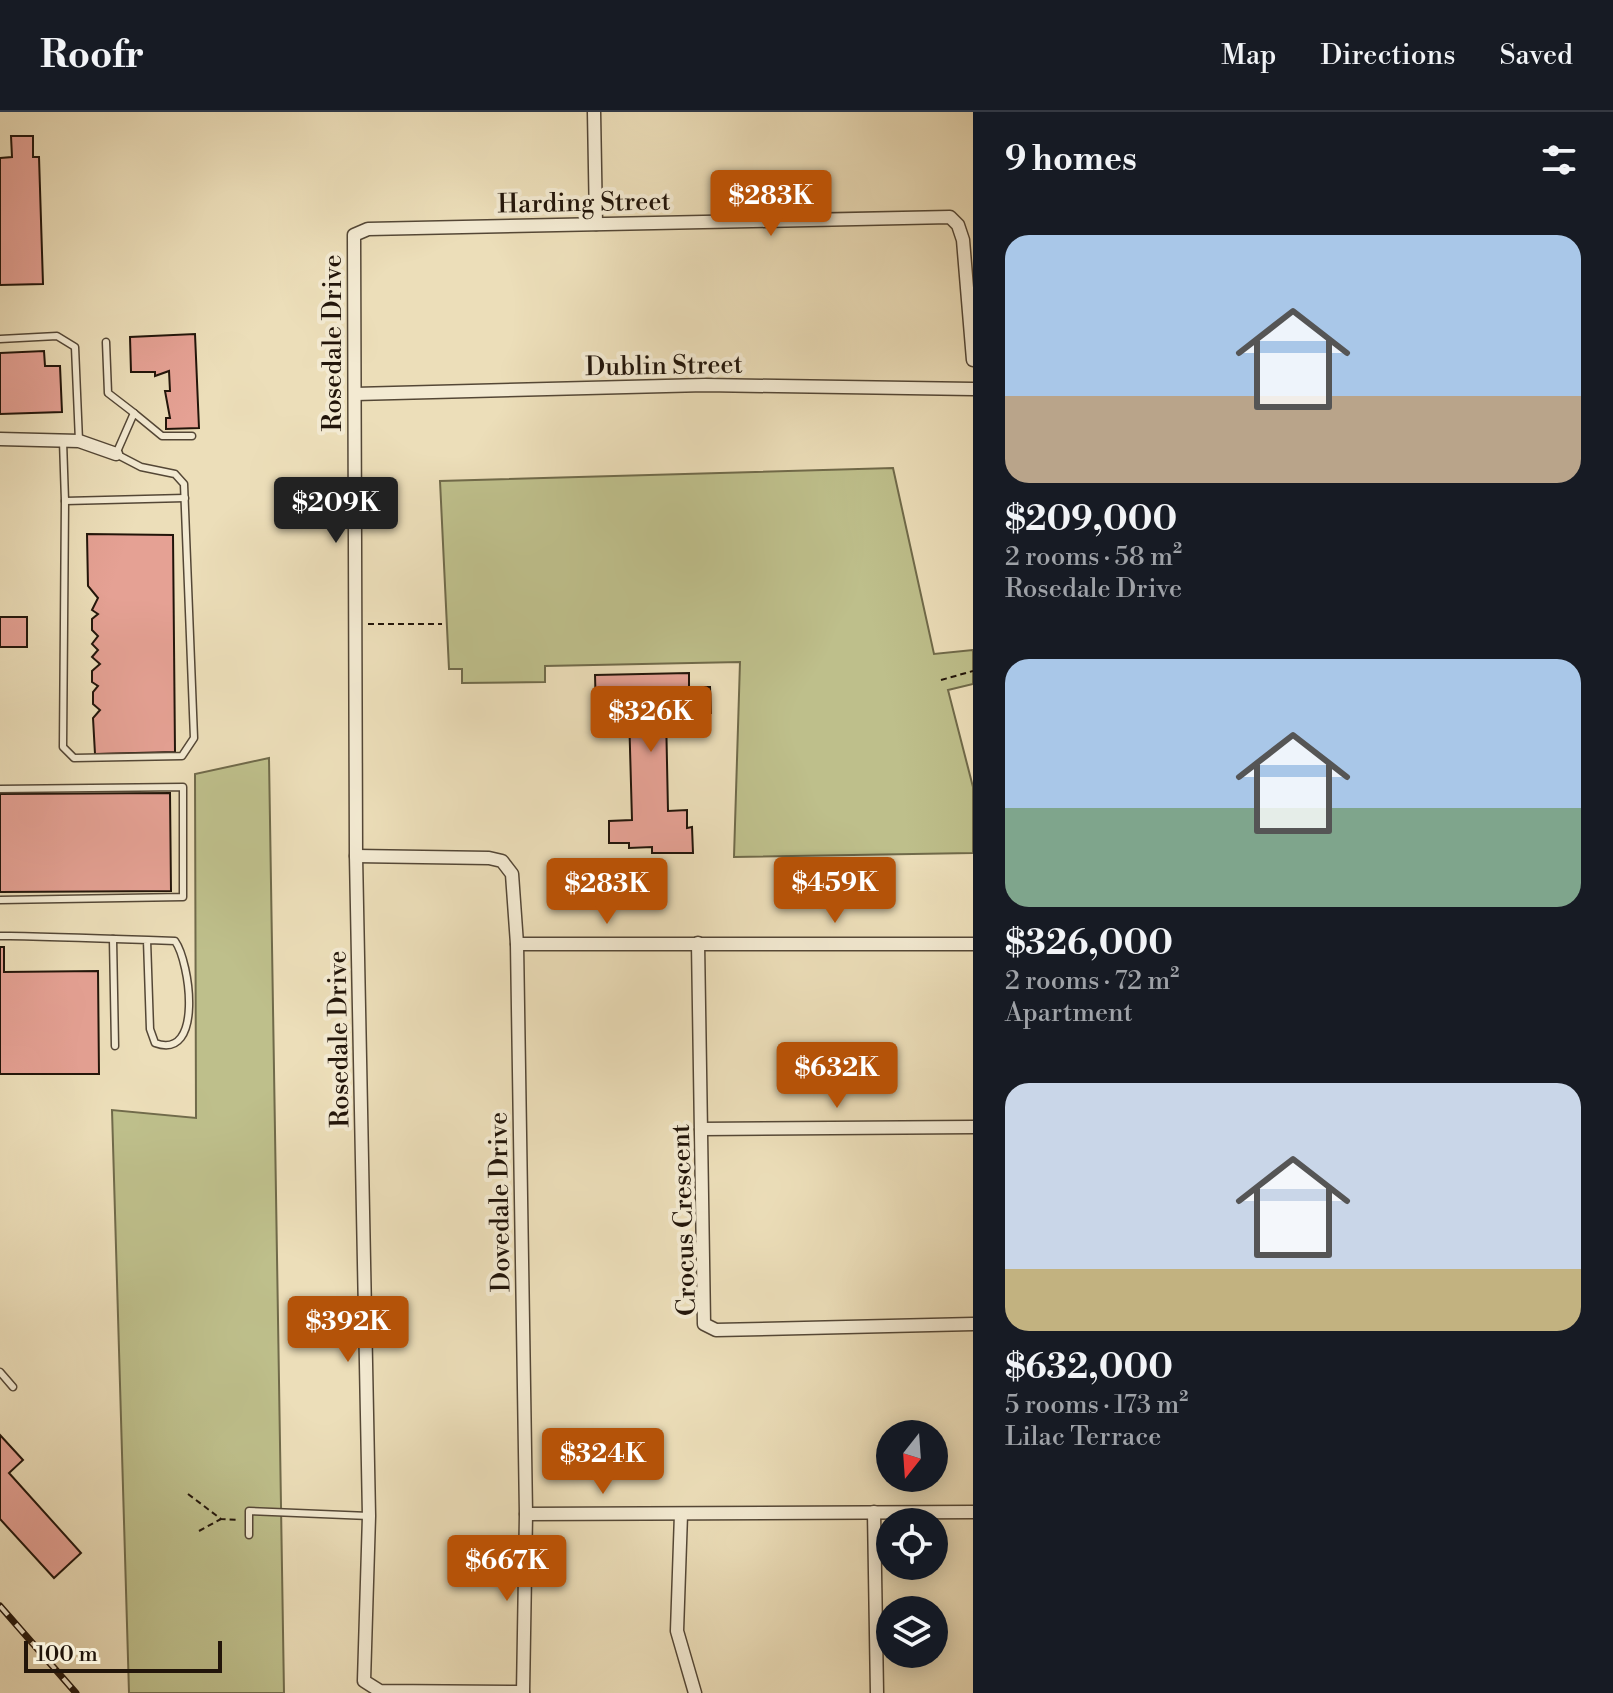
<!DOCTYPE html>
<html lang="en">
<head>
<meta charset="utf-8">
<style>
  body { margin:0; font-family:"Libre Bodoni",serif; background:#20242c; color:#f1f3f6; height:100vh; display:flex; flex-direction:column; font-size:30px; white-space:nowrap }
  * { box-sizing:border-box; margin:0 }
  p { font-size:26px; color:#9ea1a6 }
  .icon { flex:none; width:44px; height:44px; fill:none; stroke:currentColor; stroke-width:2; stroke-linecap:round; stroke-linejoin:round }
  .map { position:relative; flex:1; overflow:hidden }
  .panel { display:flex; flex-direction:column; background:#171b24; width:640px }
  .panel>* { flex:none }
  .needle { width:52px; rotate:197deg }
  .buttons { position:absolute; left:876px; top:1308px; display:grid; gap:16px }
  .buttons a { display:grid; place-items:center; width:72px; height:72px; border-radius:50%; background:#171b24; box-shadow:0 4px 20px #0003; font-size:40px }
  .scale { position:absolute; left:24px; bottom:20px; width:198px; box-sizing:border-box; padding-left:8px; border:4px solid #22150a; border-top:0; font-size:22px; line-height:28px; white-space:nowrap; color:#22150a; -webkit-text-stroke:6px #f3ead2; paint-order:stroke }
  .price { position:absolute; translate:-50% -68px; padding:0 18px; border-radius:8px; background:#b45309; color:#fff; font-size:26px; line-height:52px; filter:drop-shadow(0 2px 4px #0008) }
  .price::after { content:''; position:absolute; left:50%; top:48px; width:24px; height:18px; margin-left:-12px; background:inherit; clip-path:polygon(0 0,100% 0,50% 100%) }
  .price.selected { background:#222; color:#fff }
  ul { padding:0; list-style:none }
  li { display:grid; align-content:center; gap:16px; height:424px; padding:0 32px }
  li span { display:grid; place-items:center; height:248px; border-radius:24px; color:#555 }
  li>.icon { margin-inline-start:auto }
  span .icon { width:144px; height:144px; fill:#fffc; stroke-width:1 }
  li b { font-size:34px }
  h2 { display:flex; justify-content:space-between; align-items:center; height:96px; padding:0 32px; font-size:34px }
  header { display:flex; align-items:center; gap:48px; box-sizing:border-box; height:112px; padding:0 40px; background:#171b24; border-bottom:2px solid #363941 }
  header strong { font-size:38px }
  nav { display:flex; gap:44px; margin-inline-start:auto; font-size:28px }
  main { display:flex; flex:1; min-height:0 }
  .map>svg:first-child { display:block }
  .green { fill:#bebf8b; stroke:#706a4a; stroke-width:2 }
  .building { fill:#e5a194; stroke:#22150a; stroke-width:2 }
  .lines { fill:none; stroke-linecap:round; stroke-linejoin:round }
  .service-casing { stroke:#544736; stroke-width:9 }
  .minor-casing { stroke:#544736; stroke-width:15 }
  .path { stroke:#22150a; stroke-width:2; stroke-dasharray:6 4; stroke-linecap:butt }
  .service { stroke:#f3ead2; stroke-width:6 }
  .minor { stroke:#f3ead2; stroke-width:12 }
  .rail-casing { stroke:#22150a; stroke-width:7 }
  .rail { stroke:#f3ead2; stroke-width:4; stroke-dasharray:12; stroke-linecap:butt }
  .labels { text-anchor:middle; stroke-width:8; stroke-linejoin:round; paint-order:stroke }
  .street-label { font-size:26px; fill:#22150a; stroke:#f3ead2 }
</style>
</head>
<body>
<header>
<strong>Roofr</strong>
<nav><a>Map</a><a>Directions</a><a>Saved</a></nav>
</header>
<main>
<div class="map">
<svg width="973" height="1581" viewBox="0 0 973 1581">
  <rect width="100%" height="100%" fill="#ecdeb9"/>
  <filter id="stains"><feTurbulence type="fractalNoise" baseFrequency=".0025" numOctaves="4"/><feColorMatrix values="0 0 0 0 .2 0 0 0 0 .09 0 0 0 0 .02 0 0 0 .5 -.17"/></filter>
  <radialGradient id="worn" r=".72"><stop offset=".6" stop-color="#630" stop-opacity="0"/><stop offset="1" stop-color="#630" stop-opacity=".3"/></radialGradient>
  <!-- green -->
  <g class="green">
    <path d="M893,356L934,542L973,538V572L948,578L973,675V741L734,745L740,550L545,554V570L462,571V557H449L440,369Z"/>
    <path d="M269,646L284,1581H129L112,998L196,1006L195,662Z"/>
  </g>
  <!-- building -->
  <g class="building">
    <path d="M11,24H33V45H39L43,172L0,173V46L12,45Z"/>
    <path d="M195,222L199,316L166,317V306H170L165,279H170L169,259L155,264V260H131L130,225Z"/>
    <path d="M44,239L45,254H60L62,300L0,302V241Z"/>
    <path d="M87,422L173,423L175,640L95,642L93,606L100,598L93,592V580L98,574L92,570V559L100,552L92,545L98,538L92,532L98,524L92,518V507L98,502L92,498L98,486L88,474Z"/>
    <rect x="0" y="505" width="27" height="30"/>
    <path d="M689,561V575H710L711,601L666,602L668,699L687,698V716L692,715L693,741H652V735L629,736V731H609V709L632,708L629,601H596L595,563Z"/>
    <path d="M170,681L171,779L0,780V682Z"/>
    <path d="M0,835H4V860L98,859L99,962H0Z"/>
    <path d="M0,1323L23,1348L9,1361L81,1441L54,1466L0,1407Z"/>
  </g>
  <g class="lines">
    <!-- service casing -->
    <g class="service-casing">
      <g id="service">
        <path d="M0,227L57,224L75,235L79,329"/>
        <path d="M106,230L108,281L134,301"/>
        <path d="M63,329L65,389L185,386"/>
        <path d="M65,389L63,635L74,646L182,644L194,626L184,372L175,362L141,355L116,342L134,301L162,324H192"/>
        <path d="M0,677L183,675V785L0,788"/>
        <path d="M0,824H10C65,825 120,827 175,829C190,850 204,949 155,931L150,917L147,828"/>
        <path d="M113,827L115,934"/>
        <path d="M0,1260L13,1275"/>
        <path d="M249,1423V1399L369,1404"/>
      </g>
    </g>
    <!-- minor casing -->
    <g class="minor-casing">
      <g id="minor">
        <path d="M594,0L596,112"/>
        <path d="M355,282L705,273L973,277"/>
        <path d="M0,327L79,329L116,342"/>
        <path d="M356,744L489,746L502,749L512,762L517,832L526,1402L523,1581"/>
        <path d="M698,831L704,1212L716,1218L973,1212"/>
        <path d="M517,832H973"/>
        <path d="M701,1017L973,1015"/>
        <path d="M874,1400L877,1581"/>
        <path d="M526,1402L973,1400"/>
        <path d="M681,1402L677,1519L695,1581"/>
        <path d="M523,1580L380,1579L364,1569L369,1404L356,744L354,123L368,117L950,105L958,113L963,128L973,248"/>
      </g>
    </g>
    <!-- path -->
    <g class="path">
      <path d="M368,512H442"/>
      <path d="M941,568L973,559"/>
      <path d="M188,1382L221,1407L239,1408"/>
      <path d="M199,1419L221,1407"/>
    </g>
    <!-- service -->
    <use href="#service" class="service"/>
    <!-- minor -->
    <use href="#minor" class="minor"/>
    <!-- rail casing -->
    <g class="rail-casing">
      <path id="rail" d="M0,1494L76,1581"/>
    </g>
    <!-- rail -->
    <use href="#rail" class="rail"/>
  </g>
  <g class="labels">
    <!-- street labels -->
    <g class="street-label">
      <text transform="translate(584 90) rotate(-1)" y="9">Harding Street</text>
      <text transform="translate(332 231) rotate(-90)" y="9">Rosedale Drive</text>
      <text transform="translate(664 253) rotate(-1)" y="9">Dublin Street</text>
      <text transform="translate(338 927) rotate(-91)" y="9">Rosedale Drive</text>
      <text transform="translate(499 1090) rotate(-91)" y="9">Dovedale Drive</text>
      <text transform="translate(683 1108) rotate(-92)" y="9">Crocus Crescent</text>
    </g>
  </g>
  <rect width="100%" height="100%" filter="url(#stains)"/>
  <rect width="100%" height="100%" fill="url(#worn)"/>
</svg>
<div class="buttons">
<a><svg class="needle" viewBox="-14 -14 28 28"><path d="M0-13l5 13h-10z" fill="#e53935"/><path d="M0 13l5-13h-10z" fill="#9ea1a6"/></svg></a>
<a><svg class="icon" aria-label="locate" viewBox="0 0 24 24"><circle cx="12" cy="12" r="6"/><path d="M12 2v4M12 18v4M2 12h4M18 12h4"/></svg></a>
<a><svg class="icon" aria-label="layers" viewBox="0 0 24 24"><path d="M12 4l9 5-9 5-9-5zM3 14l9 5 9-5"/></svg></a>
</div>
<div class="scale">100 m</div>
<b class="price" style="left:771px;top:126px">$283K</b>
<b class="price selected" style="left:336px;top:433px">$209K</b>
<b class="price" style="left:651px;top:642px">$326K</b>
<b class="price" style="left:835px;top:813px">$459K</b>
<b class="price" style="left:607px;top:814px">$283K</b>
<b class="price" style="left:837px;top:998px">$632K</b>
<b class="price" style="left:348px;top:1252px">$392K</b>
<b class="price" style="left:603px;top:1384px">$324K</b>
<b class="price" style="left:507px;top:1491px">$667K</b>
</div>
<section class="panel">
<h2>9 homes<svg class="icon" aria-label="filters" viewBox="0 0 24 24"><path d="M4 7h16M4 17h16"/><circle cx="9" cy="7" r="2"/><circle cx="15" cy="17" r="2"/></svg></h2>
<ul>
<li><span style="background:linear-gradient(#a9c7e8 65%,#b9a48a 0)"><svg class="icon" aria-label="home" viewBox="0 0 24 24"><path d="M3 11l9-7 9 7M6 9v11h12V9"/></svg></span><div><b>$209,000</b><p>2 rooms · 58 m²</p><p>Rosedale Drive</p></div></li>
<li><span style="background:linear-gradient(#a9c7e8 60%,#7fa58c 0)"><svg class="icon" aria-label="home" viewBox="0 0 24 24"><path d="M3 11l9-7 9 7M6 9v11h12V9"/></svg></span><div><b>$326,000</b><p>2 rooms · 72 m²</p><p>Apartment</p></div></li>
<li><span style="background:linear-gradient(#c9d6e8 75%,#c2b280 0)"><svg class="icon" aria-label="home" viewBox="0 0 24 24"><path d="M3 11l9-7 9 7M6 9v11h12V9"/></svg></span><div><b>$632,000</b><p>5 rooms · 173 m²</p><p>Lilac Terrace</p></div></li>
</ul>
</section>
</main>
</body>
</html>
